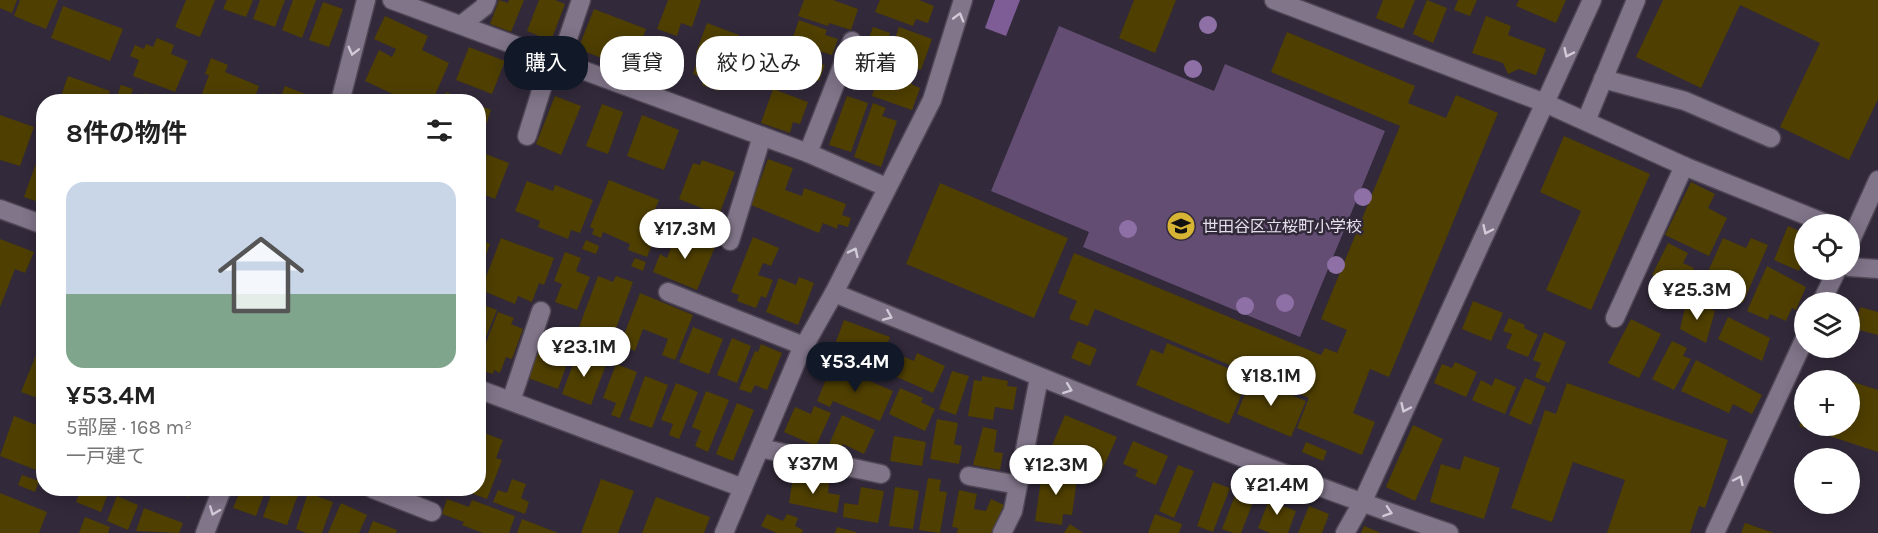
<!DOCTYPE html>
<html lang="ja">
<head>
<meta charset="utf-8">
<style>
  body { margin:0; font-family:Karla,"Noto Sans JP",sans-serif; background:#f2f2f2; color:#222; height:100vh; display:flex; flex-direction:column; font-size:22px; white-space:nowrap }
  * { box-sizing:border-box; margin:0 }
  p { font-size:20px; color:#767676 }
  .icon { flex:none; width:33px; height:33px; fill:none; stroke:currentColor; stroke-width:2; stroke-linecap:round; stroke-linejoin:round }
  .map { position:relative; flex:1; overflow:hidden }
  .panel { position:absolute; left:36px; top:94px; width:450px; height:402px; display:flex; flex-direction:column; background:#fff; border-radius:24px; box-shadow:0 3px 15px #0003 }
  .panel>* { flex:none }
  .hud { position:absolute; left:504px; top:36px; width:570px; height:54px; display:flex; gap:12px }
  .controls { position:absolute; left:1794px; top:214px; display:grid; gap:12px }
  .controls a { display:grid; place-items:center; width:66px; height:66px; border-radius:50%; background:#fff; box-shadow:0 3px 15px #0003; font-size:30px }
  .price { position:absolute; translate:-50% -51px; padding:0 14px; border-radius:21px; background:#fff; color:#222; font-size:20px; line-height:39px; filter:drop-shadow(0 2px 3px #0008) }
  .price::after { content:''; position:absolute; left:50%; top:36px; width:18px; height:14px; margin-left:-9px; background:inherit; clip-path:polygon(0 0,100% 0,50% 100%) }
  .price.active { background:#111827; color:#fff }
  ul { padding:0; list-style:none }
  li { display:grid; align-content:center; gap:12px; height:318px; padding:0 30px }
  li+li { border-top:2px solid #e0e0e0 }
  li span { display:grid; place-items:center; height:186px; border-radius:18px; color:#555 }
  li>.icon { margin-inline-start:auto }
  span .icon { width:108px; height:108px; fill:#fffc; stroke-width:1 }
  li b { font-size:26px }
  h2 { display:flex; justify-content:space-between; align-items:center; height:72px; padding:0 30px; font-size:26px }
  .pill { padding:0 21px; border-radius:24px; background:#fff; box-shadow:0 3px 15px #0003; font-size:21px; line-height:54px }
  .pill.active { background:#111827; color:#fff }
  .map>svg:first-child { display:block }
  .green { fill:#634d73 }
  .water { fill:#7e5d97 }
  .building { fill:#4f3f01 }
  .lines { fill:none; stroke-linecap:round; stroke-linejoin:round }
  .minor-casing { stroke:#4f4756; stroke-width:21 }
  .minor { stroke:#807589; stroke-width:18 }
  .tree { fill:#8e70a6 }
  .oneway { stroke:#d1cad7 }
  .labels { text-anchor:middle; stroke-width:5; stroke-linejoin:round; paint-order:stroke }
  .poi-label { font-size:16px; fill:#e5dfeb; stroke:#32293a; text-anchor:start }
</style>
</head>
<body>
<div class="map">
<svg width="1878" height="533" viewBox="0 0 1878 533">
  <rect width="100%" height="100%" fill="#32293a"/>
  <!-- green -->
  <path class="green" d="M1059,26L1214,91L1225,64L1385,131L1300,337L1083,247L1089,232L991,191Z"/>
  <!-- water -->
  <path class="water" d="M995,0H1020L1006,36L985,28Z"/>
  <!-- building -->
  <g class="building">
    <path d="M0,0H17L12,13L0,8Z"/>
    <path d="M20,0H58L46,29L14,16Z"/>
    <path d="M186,0H215L200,37L175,27Z"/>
    <path d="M227,0H253L246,17L223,9Z"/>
    <path d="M260,0H285L275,27L253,19Z"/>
    <path d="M293,0H316L302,38L282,30Z"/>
    <path d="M499,0L508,3L509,0H524L511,32L490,24Z"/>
    <path d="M539,0H555L565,4L551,41L527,31Z"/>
    <path d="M668,0H701L692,27L681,23L677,36L657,29Z"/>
    <path d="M804,0H833L858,9L851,30L829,23L828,26L798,16Z"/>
    <path d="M880,0H919L934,6L928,23L916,19L913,26L875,12Z"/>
    <path d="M1134,0H1176L1155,53L1119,38Z"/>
    <path d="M1383,0H1415L1403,29L1376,18Z"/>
    <path d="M1427,0L1447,8L1433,43L1413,34Z"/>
    <path d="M1458,0H1477L1470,16L1454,10Z"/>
    <path d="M1519,0H1566L1556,23L1516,6Z"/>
    <path d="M1663,0H1878V99L1849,160L1780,127L1820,43L1740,5L1701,88L1636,57Z"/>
    <path d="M323,2L343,9L329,47L309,40Z"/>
    <path d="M63,6L123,29L110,61L51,38Z"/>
    <path d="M594,9L646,29L635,58L619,52L615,63L578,49Z"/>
    <path d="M385,16L428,36L422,50L449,63L432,102H410L365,81L379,50L392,57L396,49L374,39Z"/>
    <path d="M1486,16L1511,26L1508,35L1546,49L1536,75L1519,69L1508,74L1503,63L1472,53Z"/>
    <path d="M799,20L827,30L825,35L838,39L832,55L819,51L817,57L789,48Z"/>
    <path d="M707,23L739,35L719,91L702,85L705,78L693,74L699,54L696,53Z"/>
    <path d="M873,27L890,33L871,85L854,79Z"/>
    <path d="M899,27L932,39L921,70L888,58Z"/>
    <path d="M1287,32L1415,86L1408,103L1446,118L1456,95L1498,113L1389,377L1370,369L1353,413L1375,422L1362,455L1297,428L1309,398L1095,309L1088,326L1069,319L1077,301L1058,293L1074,253L1321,355L1325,348L1337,353L1347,330L1321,319L1400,126L1271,72Z"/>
    <path d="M753,37L781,47L767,86L739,76Z"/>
    <path d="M157,38L174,45L171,54L188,61L175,92L133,76L139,60L130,56L135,45L144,49L146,44L153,47Z"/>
    <path d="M469,47L505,61L492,94L456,80Z"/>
    <path d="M788,51L825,65L819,81L806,77L803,86L793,83L792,88L777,83Z"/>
    <path d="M211,58L228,65L225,72L259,86L253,102H208L200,99L209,75L205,74Z"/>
    <path d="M883,64L914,76L911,84L920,88L912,110L872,96Z"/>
    <path d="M68,76L110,91L107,102H59Z"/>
    <path d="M121,85L133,89L130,97L142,102L145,93L154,96L152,102H115Z"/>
    <path d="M285,86L320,100L319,102H269L272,93L281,96Z"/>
    <path d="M773,89L808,102L800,124L793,122L790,133L761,123Z"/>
    <path d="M446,92L471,102H442Z"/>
    <path d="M555,96L581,106L561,155L536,144Z"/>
    <path d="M847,96L868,103L851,152L829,145Z"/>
    <path d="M873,103L886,108L882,116L897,121L881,167L854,157Z"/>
    <path d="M602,104L623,112L608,154L586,146Z"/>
    <path d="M478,105L491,110L483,133L478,131Z"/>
    <path d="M0,115L34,127L20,166L0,160Z"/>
    <path d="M642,115L679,130L664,170L627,156Z"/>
    <path d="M1564,136L1650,174L1591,310L1546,290L1581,211L1540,192Z"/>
    <path d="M44,141V204L24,197Z"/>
    <path d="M478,151L509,163L495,199L478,192Z"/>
    <path d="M768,159L793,168L785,190L802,196L804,188L846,204L842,215L851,218L848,227L838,224L837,229L823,223L819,233L751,205Z"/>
    <path d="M702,160L735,172L719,215L679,199L693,163L700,165Z"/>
    <path d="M609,180L659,200L651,218L661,222L647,257L628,250L630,244L603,232L601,238L592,234L594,229L590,227Z"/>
    <path d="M527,181L553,191L555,185L593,200L580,233L571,230L568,239L538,227L540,221L515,211Z"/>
    <path d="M1691,182L1715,194L1708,208L1727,218L1709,256L1665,235Z"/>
    <path d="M940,183L1068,238L1034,318L906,264Z"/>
    <path d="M675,224L684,228L682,233L715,247L697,290L653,272L660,254L667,258L675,237L671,235Z"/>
    <path d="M1788,226L1804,233V266L1801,265L1799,271L1774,260Z"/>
    <path d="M753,237L779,248L771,266L763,263L758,275L773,280L766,298L761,296L756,308L737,301L739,295L731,292Z"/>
    <path d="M501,238L554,258L544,285L539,283L532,302L518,296L515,304L481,290Z"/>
    <path d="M1723,238L1746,248L1751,238L1768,245L1743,303L1702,285Z"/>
    <path d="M0,239L34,252L25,273L15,269L0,307Z"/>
    <path d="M478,239L490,244L479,272H478Z"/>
    <path d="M586,240L599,246L596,254L582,249Z"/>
    <path d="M1668,243L1688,253L1683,263L1694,268L1677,299L1665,292L1670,283L1652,275Z"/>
    <path d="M565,252L581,258L576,271L590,277L577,310L555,302L562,284L554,281Z"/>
    <path d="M635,258L646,262L643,271L631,266Z"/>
    <path d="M1767,266L1806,287L1796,310L1792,308L1786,321L1770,314L1768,320L1747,311Z"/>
    <path d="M598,276L613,282L616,276L633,282L612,339L579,327Z"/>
    <path d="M799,277L814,283L798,325L766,312L779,278L796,285Z"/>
    <path d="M640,293L693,315L675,360L662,355L668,339L643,329L635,351L620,345Z"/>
    <path d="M1687,300L1715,311L1706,343L1680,329Z"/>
    <path d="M1473,301L1503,313L1491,341L1462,329Z"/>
    <path d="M478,303L497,310L484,342L478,340Z"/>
    <path d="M1860,307L1878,312V335L1855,329Z"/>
    <path d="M498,312L514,318L511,324L523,329L512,359L506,357L500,373L494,370L493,374L478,369V363Z"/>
    <path d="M1728,317L1770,338L1762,361L1718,339Z"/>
    <path d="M1509,318L1525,325L1524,328L1538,335L1528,357L1506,348L1512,334L1503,331Z"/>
    <path d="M1631,319L1661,334L1639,378L1608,363Z"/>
    <path d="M844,320L890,337L880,364L834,347Z"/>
    <path d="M693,327L723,339L709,374L679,362Z"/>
    <path d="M1544,332L1566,342L1549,383L1535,377L1541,363L1533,360Z"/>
    <path d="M545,334L574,345L558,389L528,378Z"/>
    <path d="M732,338L751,346L737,383L717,375Z"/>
    <path d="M1078,341L1097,349L1090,366L1071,358Z"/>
    <path d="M1672,341L1687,348L1683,356L1691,359L1674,390L1652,379Z"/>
    <path d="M41,343L44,344V390L40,399L21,392Z"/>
    <path d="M1167,343L1249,377L1229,424L1136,385L1151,349L1163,354Z"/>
    <path d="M761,344L782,353L767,390L755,385L751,393L739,389L755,351L758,352Z"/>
    <path d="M578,351L607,362L591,405L562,394Z"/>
    <path d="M895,353L914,361L917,353L945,366L933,393L881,370L888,354L893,357Z"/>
    <path d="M1696,360L1762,395L1752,414L1733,404L1729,413L1681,391Z"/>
    <path d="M1455,362L1477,372L1466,397L1434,383L1442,364L1452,368Z"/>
    <path d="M616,364L637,372L620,418L611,415L616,403L603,398Z"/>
    <path d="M832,365L893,391L880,421L833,401L830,407L817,401Z"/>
    <path d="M952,371L969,376L956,415L939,409Z"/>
    <path d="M1819,371L1848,381H1815Z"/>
    <path d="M645,376L668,385L652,428L629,420Z"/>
    <path d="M982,376L1008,381L1007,386L1017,387L1013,410L995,407L993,420L968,416L974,380L982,381Z"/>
    <path d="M1251,378L1306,401L1291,437L1237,414Z"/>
    <path d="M1495,378L1516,387L1505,414L1472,400L1481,380L1492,386Z"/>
    <path d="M1525,378L1546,387L1531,425L1509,415Z"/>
    <path d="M1850,381L1878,390V452L1799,426L1804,415V426H1850Z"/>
    <path d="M676,383L698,392L679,439L669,435L673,424L661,420Z"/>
    <path d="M1567,383L1728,440L1705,508L1699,506L1690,533H1607L1625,480L1573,462L1552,522L1511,508L1545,410L1556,414Z"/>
    <path d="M900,388L923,398L921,402L935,409L925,431L889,414Z"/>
    <path d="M706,391L729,400L708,452L695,446L701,431L692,427Z"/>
    <path d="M737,403L754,410L733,461L716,454Z"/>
    <path d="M814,406L831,413L816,446L784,432L795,407L811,414Z"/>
    <path d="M842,415L875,430L864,454L843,444L840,452L828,447Z"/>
    <path d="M1065,415L1117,437L1099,477L1048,455Z"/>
    <path d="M14,416L44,428V473L0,456Z"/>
    <path d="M937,419L958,423L954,444L962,446L959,464L930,459Z"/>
    <path d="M1413,425L1443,439L1415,501L1386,487Z"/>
    <path d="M983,427L997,430L994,452L1003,453L1000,470L973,465Z"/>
    <path d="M479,431L503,440L496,458L502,460L487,499L460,489H478Z"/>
    <path d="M894,436L926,442L922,466L890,461Z"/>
    <path d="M1133,441L1168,456L1156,485L1135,476L1138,470L1123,464Z"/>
    <path d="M1306,442L1327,451L1323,461L1302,452Z"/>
    <path d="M1464,456L1500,468L1484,519L1430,502L1441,464L1460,470Z"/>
    <path d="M1178,465L1194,471L1174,518L1159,511Z"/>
    <path d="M1049,468L1078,472L1072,515L1063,514L1062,525L1035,521L1042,473L1048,474Z"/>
    <path d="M22,475L39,481L35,492L18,485Z"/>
    <path d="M793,477L829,483L828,493L840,495L837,513L789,503Z"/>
    <path d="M928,478L941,480L939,491L947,492L940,533L919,530Z"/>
    <path d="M512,479L526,484L521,498L529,502L525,514L493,502L498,490L507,493Z"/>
    <path d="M601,479L634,491L618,533H581Z"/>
    <path d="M1213,482L1230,488L1213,532L1197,526Z"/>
    <path d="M1239,485L1257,492L1241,533H1233L1222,529Z"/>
    <path d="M861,487L884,491L878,523L843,517L844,503L858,505Z"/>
    <path d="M895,487L919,491L913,529L889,526Z"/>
    <path d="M81,489L109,491L101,512L76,502Z"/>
    <path d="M169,489H192L188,497Z"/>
    <path d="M241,489H266L256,516L233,508Z"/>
    <path d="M273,489H300L287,525L263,517Z"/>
    <path d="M959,490L977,494L974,509L986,511L991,499L1004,505L991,533H957L958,528L952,527Z"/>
    <path d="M1272,492L1283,496L1280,505L1296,511L1288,533H1270L1258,528Z"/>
    <path d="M0,493L47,512L39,533H0Z"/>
    <path d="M308,493L333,502L322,533H306L296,529Z"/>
    <path d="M117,496L138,505L128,530L107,521Z"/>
    <path d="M656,497L710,517L704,533H642Z"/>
    <path d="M447,499L469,507L472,500L515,516L509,533H483L462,525L464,522L442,514Z"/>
    <path d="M341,503L367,515L359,533H328Z"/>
    <path d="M1309,506L1329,514L1322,533H1298Z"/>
    <path d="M144,508L183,523L179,533L136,531Z"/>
    <path d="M767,514L783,521L787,514L798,518L795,526L803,530L802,533H777L761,526Z"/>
    <path d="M1155,514L1182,524L1179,533H1148Z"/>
    <path d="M85,517L110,527L108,533H79Z"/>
    <path d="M522,519L558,533H517Z"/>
    <path d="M373,521L397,530L396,533H368Z"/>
    <path d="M1745,523L1774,533H1741Z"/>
    <path d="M1070,524L1083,533H1064Z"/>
    <path d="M1364,526L1381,533H1361Z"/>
    <path d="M837,527L856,532V533H835Z"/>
  </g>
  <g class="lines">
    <!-- minor casing -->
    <g class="minor-casing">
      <g id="minor">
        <path d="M392,0L808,153L886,187"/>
        <path d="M1274,0L1545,103L1684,166L1830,225"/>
        <path d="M461,25L484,7L487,0"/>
        <path d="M560,62L581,0"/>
        <path d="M1603,79L1685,101L1771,138"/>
        <path d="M340,102L366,0"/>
        <path d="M1586,121L1636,0"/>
        <path d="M527,136L551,59"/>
        <path d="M808,153L852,41"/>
        <path d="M0,209L44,225"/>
        <path d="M730,241L762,136"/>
        <path d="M1850,242L1878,180"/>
        <path d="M1850,267L1878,269"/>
        <path d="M668,292L804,346"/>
        <path d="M834,293C1038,375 1241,462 1449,533"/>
        <path d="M1821,303L1837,270"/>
        <path d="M1615,318L1684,166"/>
        <path d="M478,389L743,488"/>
        <path d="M511,401L541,311"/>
        <path d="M760,448L881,474"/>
        <path d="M969,476L1018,485"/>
        <path d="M373,489L432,512"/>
        <path d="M205,533L222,489"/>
        <path d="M724,533L799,355L834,293L932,100L963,0"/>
        <path d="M1002,533L1013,511L1039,378"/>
        <path d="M1345,533L1362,503L1592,0"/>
        <path d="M1715,533L1804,340"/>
      </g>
    </g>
    <!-- minor -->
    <use href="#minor" class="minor"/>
  </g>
  <!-- trees -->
  <g class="tree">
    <circle cx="1208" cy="25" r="9"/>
    <circle cx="1193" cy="69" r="9"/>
    <circle cx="1363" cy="197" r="9"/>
    <circle cx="1128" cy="229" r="9"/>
    <circle cx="1336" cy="265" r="9"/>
    <circle cx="1285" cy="303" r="9"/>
    <circle cx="1245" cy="306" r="9"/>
  </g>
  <!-- one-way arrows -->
  <defs><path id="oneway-chevron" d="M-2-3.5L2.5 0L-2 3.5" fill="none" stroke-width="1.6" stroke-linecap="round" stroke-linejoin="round" transform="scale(1.5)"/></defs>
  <g class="oneway">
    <use href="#oneway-chevron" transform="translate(959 17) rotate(-74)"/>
    <use href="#oneway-chevron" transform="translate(353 51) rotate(104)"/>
    <use href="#oneway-chevron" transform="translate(1568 53) rotate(115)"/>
    <use href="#oneway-chevron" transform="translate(1487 230) rotate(115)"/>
    <use href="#oneway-chevron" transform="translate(854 252) rotate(-64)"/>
    <use href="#oneway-chevron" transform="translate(888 316) rotate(23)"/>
    <use href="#oneway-chevron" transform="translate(1068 389) rotate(21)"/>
    <use href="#oneway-chevron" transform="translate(1405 408) rotate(115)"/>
    <use href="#oneway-chevron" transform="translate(1739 480) rotate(-65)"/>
    <use href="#oneway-chevron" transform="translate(214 511) rotate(111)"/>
    <use href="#oneway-chevron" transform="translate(1388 512) rotate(19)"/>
  </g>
  <!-- icons -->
  <defs>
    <g id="school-disc" transform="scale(1.5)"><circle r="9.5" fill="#d8b434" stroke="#32293a"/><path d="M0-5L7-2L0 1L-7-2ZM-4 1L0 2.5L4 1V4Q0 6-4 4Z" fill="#111"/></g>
  </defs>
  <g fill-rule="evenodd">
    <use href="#school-disc" x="1181" y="226"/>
  </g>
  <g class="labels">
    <!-- poi labels -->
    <g class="poi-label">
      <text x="1202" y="232">世田谷区立桜町小学校</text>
    </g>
  </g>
</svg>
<div class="controls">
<a><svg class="icon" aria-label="locate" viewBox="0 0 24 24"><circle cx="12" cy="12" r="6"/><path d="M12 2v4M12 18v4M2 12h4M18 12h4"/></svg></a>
<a><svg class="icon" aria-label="layers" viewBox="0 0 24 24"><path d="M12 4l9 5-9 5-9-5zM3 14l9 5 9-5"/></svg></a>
<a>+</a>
<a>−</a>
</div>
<b class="price" style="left:685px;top:260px">¥17.3M</b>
<b class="price" style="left:1697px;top:321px">¥25.3M</b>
<b class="price" style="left:584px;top:378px">¥23.1M</b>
<b class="price active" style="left:855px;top:393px">¥53.4M</b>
<b class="price" style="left:1271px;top:407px">¥18.1M</b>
<b class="price" style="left:813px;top:495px">¥37M</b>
<b class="price" style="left:1056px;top:496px">¥12.3M</b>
<b class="price" style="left:1277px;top:516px">¥21.4M</b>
<div class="hud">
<a class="pill active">購入</a>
<a class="pill">賃貸</a>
<a class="pill">絞り込み</a>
<a class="pill">新着</a>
</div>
<section class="panel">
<h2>8件の物件<svg class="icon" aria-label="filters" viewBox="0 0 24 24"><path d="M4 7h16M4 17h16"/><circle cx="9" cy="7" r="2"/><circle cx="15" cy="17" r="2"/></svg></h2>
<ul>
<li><span style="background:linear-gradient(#c9d6e8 60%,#7fa58c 0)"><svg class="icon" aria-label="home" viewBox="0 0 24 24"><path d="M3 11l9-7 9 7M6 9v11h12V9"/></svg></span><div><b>¥53.4M</b><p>5部屋 · 168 m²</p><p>一戸建て</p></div></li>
</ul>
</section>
</div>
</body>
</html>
